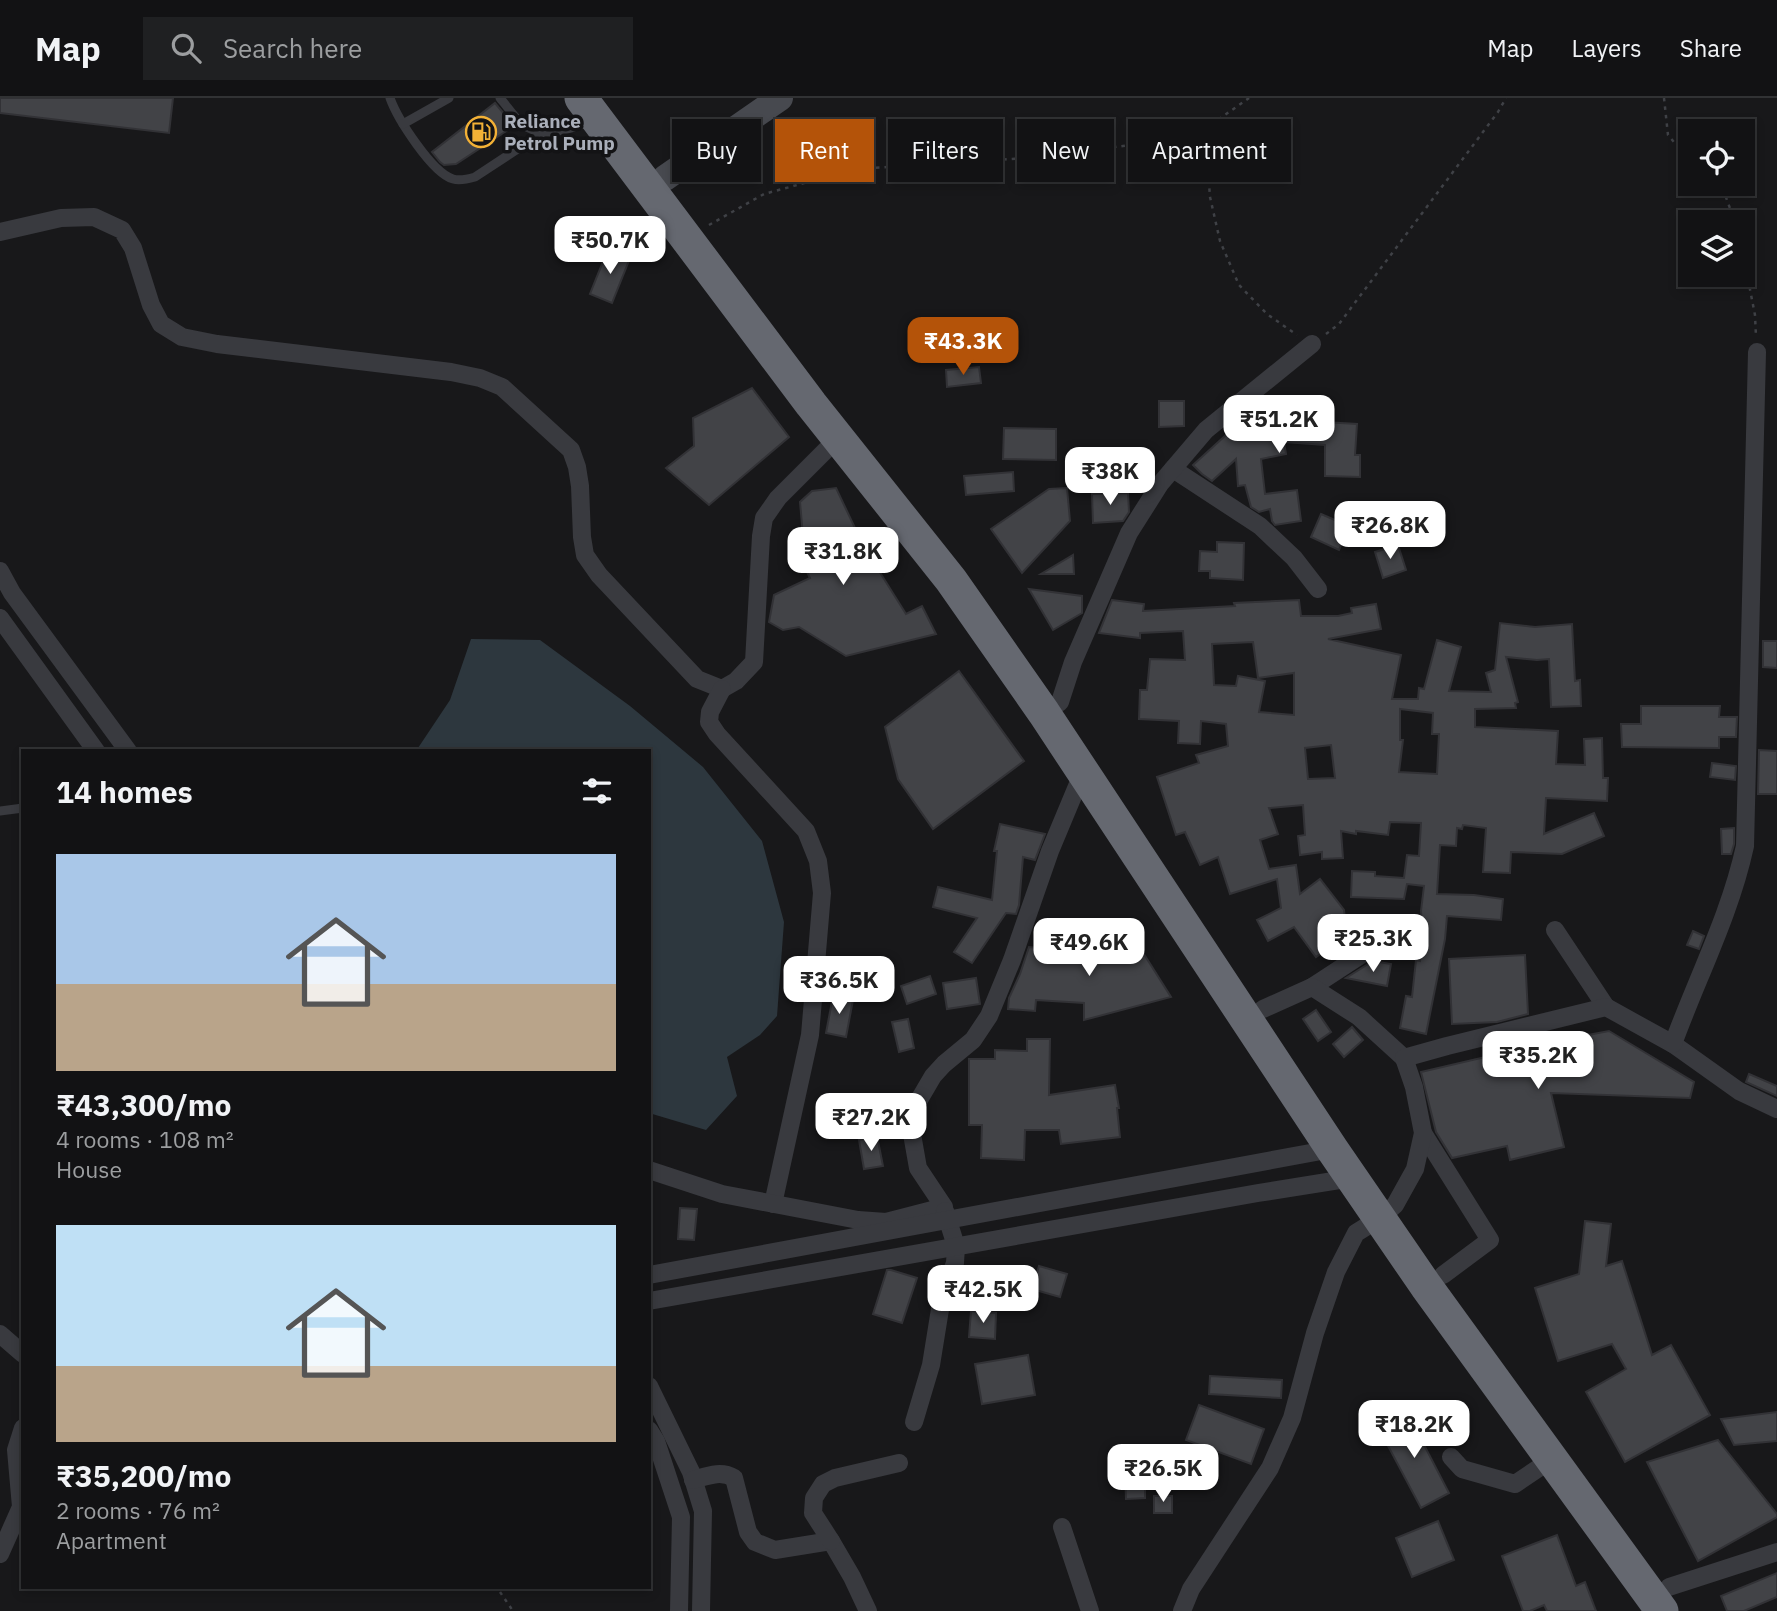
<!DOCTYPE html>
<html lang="en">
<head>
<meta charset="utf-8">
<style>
  body { margin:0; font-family:"IBM Plex Sans",sans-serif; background:#1f2022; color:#f1f3f6; height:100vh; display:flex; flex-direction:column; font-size:26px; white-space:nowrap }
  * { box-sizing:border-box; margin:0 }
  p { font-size:23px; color:#9c9ea0 }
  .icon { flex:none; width:38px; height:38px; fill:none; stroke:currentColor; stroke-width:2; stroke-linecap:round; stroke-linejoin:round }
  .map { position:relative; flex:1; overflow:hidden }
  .side { position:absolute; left:21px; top:651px; width:630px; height:840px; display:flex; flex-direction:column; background:#121214; border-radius:0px; box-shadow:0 4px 10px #0003,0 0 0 2px #313234 }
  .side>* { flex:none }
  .guide { position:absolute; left:672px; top:21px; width:665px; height:63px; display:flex; gap:14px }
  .tools { position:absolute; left:1678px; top:21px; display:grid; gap:14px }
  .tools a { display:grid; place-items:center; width:77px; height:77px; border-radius:0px; background:#121214; box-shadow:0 4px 10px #0003,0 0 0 2px #313234; font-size:35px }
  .price { position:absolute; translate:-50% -60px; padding:0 16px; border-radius:14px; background:#fff; color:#222; font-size:23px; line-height:46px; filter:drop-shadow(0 2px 4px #0008) }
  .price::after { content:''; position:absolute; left:50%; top:42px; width:21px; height:16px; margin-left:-10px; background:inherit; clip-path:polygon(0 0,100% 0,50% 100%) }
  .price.selected { background:#b45309; color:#fff }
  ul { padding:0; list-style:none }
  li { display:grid; align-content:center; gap:14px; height:371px; padding:0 35px }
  li span { display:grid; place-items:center; height:217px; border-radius:0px; color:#555 }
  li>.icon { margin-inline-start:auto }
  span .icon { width:126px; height:126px; fill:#fffc; stroke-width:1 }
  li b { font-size:30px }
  h2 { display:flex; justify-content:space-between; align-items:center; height:84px; padding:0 35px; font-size:30px }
  .tag { padding:0 24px; border-radius:0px; background:#121214; box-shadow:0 4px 10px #0003,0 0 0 2px #313234; font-size:24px; line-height:63px }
  .tag.selected { background:#b45309; color:#fff }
  header { display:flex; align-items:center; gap:42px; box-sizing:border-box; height:98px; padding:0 35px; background:#121214; border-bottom:2px solid #313234 }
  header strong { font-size:33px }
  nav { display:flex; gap:38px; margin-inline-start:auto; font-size:24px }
  .search { width:490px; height:63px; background:#1f2022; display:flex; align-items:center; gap:18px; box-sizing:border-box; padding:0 24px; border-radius:0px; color:#9c9ea0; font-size:26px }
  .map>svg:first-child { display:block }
  .water { fill:#2d373e }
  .building { fill:#424347; stroke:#323236; stroke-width:2; fill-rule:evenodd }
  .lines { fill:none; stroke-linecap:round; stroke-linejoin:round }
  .path { stroke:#3f4146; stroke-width:2.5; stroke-dasharray:3.5 5; stroke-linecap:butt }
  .lane { stroke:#393a3f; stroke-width:9 }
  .street { stroke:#393a3f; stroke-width:18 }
  .secondary { stroke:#47494f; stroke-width:26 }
  .highway { stroke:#656870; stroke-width:33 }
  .labels { text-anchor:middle; stroke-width:7; stroke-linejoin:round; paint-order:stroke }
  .poi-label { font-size:19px; font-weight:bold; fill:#aaafba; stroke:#131315; text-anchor:start }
</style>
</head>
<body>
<header>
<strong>Map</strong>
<div class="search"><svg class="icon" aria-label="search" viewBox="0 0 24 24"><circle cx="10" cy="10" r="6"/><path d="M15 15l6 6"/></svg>Search here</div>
<nav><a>Map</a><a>Layers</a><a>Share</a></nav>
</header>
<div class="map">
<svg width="1777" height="1513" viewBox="0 0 1777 1513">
  <rect width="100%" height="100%" fill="#18181a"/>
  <!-- water -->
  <path class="water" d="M471,541L540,542L630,608L703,669L762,743L784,824L777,918L760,937L727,959L737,998L706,1032L649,1015V653H416L450,602Z"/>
  <!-- building -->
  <g class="building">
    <path d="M0,0H173L169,35L0,15Z"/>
    <path d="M495,5L514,28L456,66L444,67L440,64L432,54Z"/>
    <path d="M608,151L630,160L612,205L590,196Z"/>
    <path d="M979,269L981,285L947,289L946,272Z"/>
    <path d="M752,290L789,339L709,407L666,370L694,348L693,320Z"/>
    <path d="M1276,301L1290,322L1357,326L1355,357H1360V379L1325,378V347L1284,344L1286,356L1261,361L1265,396L1297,392L1301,423L1275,427L1272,423L1270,411L1259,414L1251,409L1245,387L1238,388L1236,361L1212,383L1202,376L1193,367L1248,317L1249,318Z"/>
    <path d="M1159,303H1184V328L1159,329Z"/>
    <path d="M1004,330L1056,331V362L1003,361Z"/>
    <path d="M1013,374L1014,393L966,397L964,378Z"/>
    <path d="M836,390L864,449L906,516L922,508L936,536L846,558L799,529L783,532L769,524L774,497L810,480L806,472L800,404L812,393Z"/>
    <path d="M1067,390L1070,423L1022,475L991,431L1049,391Z"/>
    <path d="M1128,395L1129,414L1123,423L1093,425L1092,396Z"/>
    <path d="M1321,416L1349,428L1339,452L1311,439Z"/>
    <path d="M1217,444L1244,445L1243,482L1210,480V473H1199L1200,453L1217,454Z"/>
    <path d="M1398,447L1406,472L1383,480L1375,454Z"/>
    <path d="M1073,457L1074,476H1041Z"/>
    <path d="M1029,491L1082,498V515L1053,532Z"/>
    <path d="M1112,502L1144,506L1143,513L1235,508L1234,505L1299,502L1301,518H1338L1352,515L1351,510L1376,506L1381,531L1328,541L1401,557L1392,601H1418L1419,590L1424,591L1437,542L1461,549L1449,593L1491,594L1486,575L1495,572L1500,525L1535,529L1572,526L1575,583L1580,582L1581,608L1551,609L1549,561L1537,562L1506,559L1518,604L1515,605L1516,610L1475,611V629L1558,633L1556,666L1585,667L1584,641L1602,640L1603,680H1608L1607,703L1546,700L1544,736L1594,715L1604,738L1562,756L1511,754L1510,775L1483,774L1486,730L1463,727L1462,731L1457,730L1456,748L1440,747L1437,796L1474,797L1503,801L1501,822L1447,818L1445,841L1426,936L1400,930L1406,898L1412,899L1416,862L1420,863L1422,827L1421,813L1424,788L1407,786L1404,801L1351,799L1352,773L1375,774V778L1404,780L1407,757L1419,758L1421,725L1390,724L1388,737L1356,733V736L1341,733L1343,760L1322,761V754L1300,757L1298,738L1305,737L1303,707L1269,710L1278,736L1260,742L1269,771L1296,767L1300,796L1320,781L1344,812L1346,829L1369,836L1368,839L1351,850L1336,845L1316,859L1294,829L1268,843L1257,822L1281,810L1277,781L1230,796L1218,759L1200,767L1185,734L1176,737L1157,679L1199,665L1196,657L1228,648L1226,626L1201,623L1200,646L1178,645L1179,623L1139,621L1140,592H1147L1150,561L1185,562L1183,533L1140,535V540L1099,535ZM1253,544L1258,580L1294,575V617L1259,614L1265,583L1238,578L1236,588L1214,587L1212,546ZM1400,611L1433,615L1432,636H1439L1437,676L1399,674L1403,642H1400ZM1331,647L1335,680L1308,681L1305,650Z"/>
    <path d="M1763,543H1777V570L1763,569Z"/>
    <path d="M959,573L1024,663L933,731L898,681L885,629Z"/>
    <path d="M1641,608H1720L1719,619H1737L1736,639H1719V650L1622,649L1621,626H1641Z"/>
    <path d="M1759,652L1777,653V696H1758Z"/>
    <path d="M1712,665L1736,668L1735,682L1710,679Z"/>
    <path d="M1000,726L1045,736L1035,762L1023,759L1019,807L1016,816L1006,815L972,865L954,854L977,820L933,809L938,789L992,802L997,753H994Z"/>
    <path d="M1734,730V746L1731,756H1722L1721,731Z"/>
    <path d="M1693,833L1704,838L1699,851L1687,847Z"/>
    <path d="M1130,834L1171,899L1084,922V905L1036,902L1035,913L1008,911L1009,900L1020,876L1029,849L1083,854Z"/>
    <path d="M1525,857L1528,916L1497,924L1452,926L1449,861Z"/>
    <path d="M1373,863L1391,866L1387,888L1346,880Z"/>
    <path d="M930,878L936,896L907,906L901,888Z"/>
    <path d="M976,880L980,906L947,911L943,885Z"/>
    <path d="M833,898L853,902L846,939L826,935Z"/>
    <path d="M1316,912L1331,934L1318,943L1303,921Z"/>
    <path d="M908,921L914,950L899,954L892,924Z"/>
    <path d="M1352,929L1363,942L1344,959L1333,946Z"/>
    <path d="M1609,933L1694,984L1690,1000L1551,995L1564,1049L1510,1062L1507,1048L1452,1060L1436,1034L1421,974L1545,945Z"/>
    <path d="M1027,941H1050L1049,997L1115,987L1119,1010H1117L1120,1039L1061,1046L1059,1032H1025L1024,1062L981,1060L982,1027H969V961H995V952L1027,953Z"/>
    <path d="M1749,976L1777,988V998L1746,984Z"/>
    <path d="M877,1038L883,1068L864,1071L859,1042Z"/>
    <path d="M680,1110L697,1111L694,1142L678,1141Z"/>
    <path d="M1585,1123L1611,1126L1606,1168L1622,1163L1652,1257L1671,1247L1710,1317L1625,1364L1586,1294L1626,1271L1612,1246L1558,1263L1535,1190L1579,1176Z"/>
    <path d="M1039,1168L1067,1176L1060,1199L1032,1191Z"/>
    <path d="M887,1172H891L917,1180L902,1225L873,1216Z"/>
    <path d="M971,1213L996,1215L995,1241L969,1239Z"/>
    <path d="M1028,1257L1035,1297L982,1306L975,1266Z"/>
    <path d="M1210,1278L1282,1282L1281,1300L1209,1296Z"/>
    <path d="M1199,1307L1264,1331L1251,1366L1186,1342Z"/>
    <path d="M1407,1314L1449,1395L1421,1410L1378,1329Z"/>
    <path d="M1777,1314V1343L1734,1347L1721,1321Z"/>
    <path d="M1718,1342L1777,1416V1419L1698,1463L1647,1364Z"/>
    <path d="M1125,1375H1145V1400L1126,1401Z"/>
    <rect x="1154" y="1398" width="18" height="17"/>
    <path d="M1438,1423L1454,1462L1412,1479L1396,1440Z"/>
    <path d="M1557,1437L1576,1488L1585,1484L1596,1513H1547L1544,1507L1530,1513H1523L1502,1458Z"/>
    <path d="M1777,1475V1499L1744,1513H1727L1721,1498Z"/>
  </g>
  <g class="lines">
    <!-- path -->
    <g class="path">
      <path d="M1664,0L1668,37L1690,63"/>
      <path d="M1205,31L1210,99L1220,143L1239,187L1267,216L1297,237"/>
      <path d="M1715,86L1724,94L1735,124"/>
      <path d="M709,127L764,96L856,71L1042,59L1159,43L1205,31L1249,0"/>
      <path d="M1743,156L1755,217L1756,239"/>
      <path d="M1326,236L1339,226L1498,14L1506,0"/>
      <path d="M500,1494L513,1513"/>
    </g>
    <!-- lane -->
    <g class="lane">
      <path d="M390,0C397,20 432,75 453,81C460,83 468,81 475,79L545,33"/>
      <path d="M500,0C507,8 514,19 522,26C542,42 571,31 592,22"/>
      <path d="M403,26L449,0"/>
      <path d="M0,713L23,710"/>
    </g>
    <!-- street -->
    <g class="street">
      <path d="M0,134L61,120L94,119L122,132L133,150L151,207L161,226L182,239L217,246L451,274L480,280L502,289L571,352L577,369L580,388L582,439L585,457L599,477L697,581L722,591L736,583L754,564L761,438L764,420L778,400L838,340"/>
      <path d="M1173,371L1260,428L1294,460L1318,491"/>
      <path d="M0,473L12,495L128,653"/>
      <path d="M0,520L96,653"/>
      <path d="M722,591L710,614L709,624L717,636L806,733L818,763L822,795L810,937L773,1106"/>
      <path d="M1044,615L1060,604L1073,564L1129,435L1160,386L1206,332L1312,246"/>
      <path d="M1555,832L1606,909"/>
      <path d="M1312,889L1393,836L1411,826"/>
      <path d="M1263,911L1312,889L1359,919L1404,960"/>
      <path d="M1673,946L1739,993L1777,1011"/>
      <path d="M1423,1035L1490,1142L1443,1177"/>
      <path d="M649,1072L722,1096L858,1122L886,1124L944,1109L918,1070L909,1019L933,978L944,966L973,942L989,918L1012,862L1050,753L1083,674"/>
      <path d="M945,1113L956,1148L955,1165L942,1199L1025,1201"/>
      <path d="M649,1177L1332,1051"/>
      <path d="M649,1203L1258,1095L1352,1080"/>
      <path d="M0,1236L23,1256"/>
      <path d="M649,1288L691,1374L703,1413L701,1513"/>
      <path d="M914,1324L931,1267L942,1199"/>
      <path d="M649,1332L656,1343L681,1419L679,1513"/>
      <path d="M1451,1359L1462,1371L1515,1386L1552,1361"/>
      <path d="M693,1382C707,1378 721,1372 734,1380L748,1434L755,1444L775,1452L831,1443L852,1479L868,1513"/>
      <path d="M1062,1429L1090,1513"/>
      <path d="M831,1443L813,1415L814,1400L823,1386L835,1380L899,1365"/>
      <path d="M0,1456L21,1409L16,1352L23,1330"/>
      <path d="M1669,1489L1777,1454"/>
      <path d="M1182,1513L1191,1491L1270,1370L1292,1320L1315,1235L1336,1174L1356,1135L1380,1120L1395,1107L1415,1071L1423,1035L1414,989L1404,960L1447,948L1606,909L1673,946C1697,880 1730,817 1745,748L1757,254"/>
    </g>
    <!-- secondary -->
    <path class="secondary" d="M665,80L780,0"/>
    <!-- highway -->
    <path class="highway" d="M581,0L811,306L951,482L1044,615L1332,1051L1426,1188L1662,1513"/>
  </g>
  <!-- icons -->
  <defs>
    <g id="fuel-ring" transform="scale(1.575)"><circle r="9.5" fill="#131315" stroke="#f3b136" stroke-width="1.5"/><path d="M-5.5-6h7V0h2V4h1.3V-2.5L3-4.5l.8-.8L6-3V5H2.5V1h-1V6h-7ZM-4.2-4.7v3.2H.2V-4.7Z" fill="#f3b136"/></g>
  </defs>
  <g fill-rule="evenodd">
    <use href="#fuel-ring" x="481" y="34"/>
  </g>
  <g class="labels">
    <!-- poi labels -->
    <g class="poi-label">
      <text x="504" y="30">Reliance<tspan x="504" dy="22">Petrol Pump</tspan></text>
    </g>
  </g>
</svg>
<div class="tools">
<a><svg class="icon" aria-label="locate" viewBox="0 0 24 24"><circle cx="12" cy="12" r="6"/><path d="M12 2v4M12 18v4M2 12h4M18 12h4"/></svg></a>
<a><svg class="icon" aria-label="layers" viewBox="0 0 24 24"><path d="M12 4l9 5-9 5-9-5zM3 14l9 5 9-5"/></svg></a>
</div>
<b class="price" style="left:610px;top:178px">₹50.7K</b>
<b class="price selected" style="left:963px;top:279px">₹43.3K</b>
<b class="price" style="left:1279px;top:357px">₹51.2K</b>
<b class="price" style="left:1110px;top:409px">₹38K</b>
<b class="price" style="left:1390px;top:463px">₹26.8K</b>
<b class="price" style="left:843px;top:489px">₹31.8K</b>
<b class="price" style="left:1373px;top:876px">₹25.3K</b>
<b class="price" style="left:1089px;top:880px">₹49.6K</b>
<b class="price" style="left:839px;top:918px">₹36.5K</b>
<b class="price" style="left:1538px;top:993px">₹35.2K</b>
<b class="price" style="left:871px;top:1055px">₹27.2K</b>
<b class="price" style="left:983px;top:1227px">₹42.5K</b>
<b class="price" style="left:1414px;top:1362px">₹18.2K</b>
<b class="price" style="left:1163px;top:1406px">₹26.5K</b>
<div class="guide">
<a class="tag">Buy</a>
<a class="tag selected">Rent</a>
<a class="tag">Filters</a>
<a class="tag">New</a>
<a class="tag">Apartment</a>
</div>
<section class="side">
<h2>14 homes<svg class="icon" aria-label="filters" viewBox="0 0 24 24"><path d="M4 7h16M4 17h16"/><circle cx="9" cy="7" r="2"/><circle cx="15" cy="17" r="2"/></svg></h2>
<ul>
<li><span style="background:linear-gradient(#a9c7e8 60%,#b9a48a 0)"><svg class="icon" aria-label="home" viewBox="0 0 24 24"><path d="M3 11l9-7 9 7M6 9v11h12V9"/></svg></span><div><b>₹43,300/mo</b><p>4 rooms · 108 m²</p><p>House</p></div></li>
<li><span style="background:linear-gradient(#bfe0f5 65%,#b9a48a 0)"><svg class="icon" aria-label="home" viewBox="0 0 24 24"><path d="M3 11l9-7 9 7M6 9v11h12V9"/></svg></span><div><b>₹35,200/mo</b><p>2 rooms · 76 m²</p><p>Apartment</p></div></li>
</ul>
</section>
</div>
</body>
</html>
